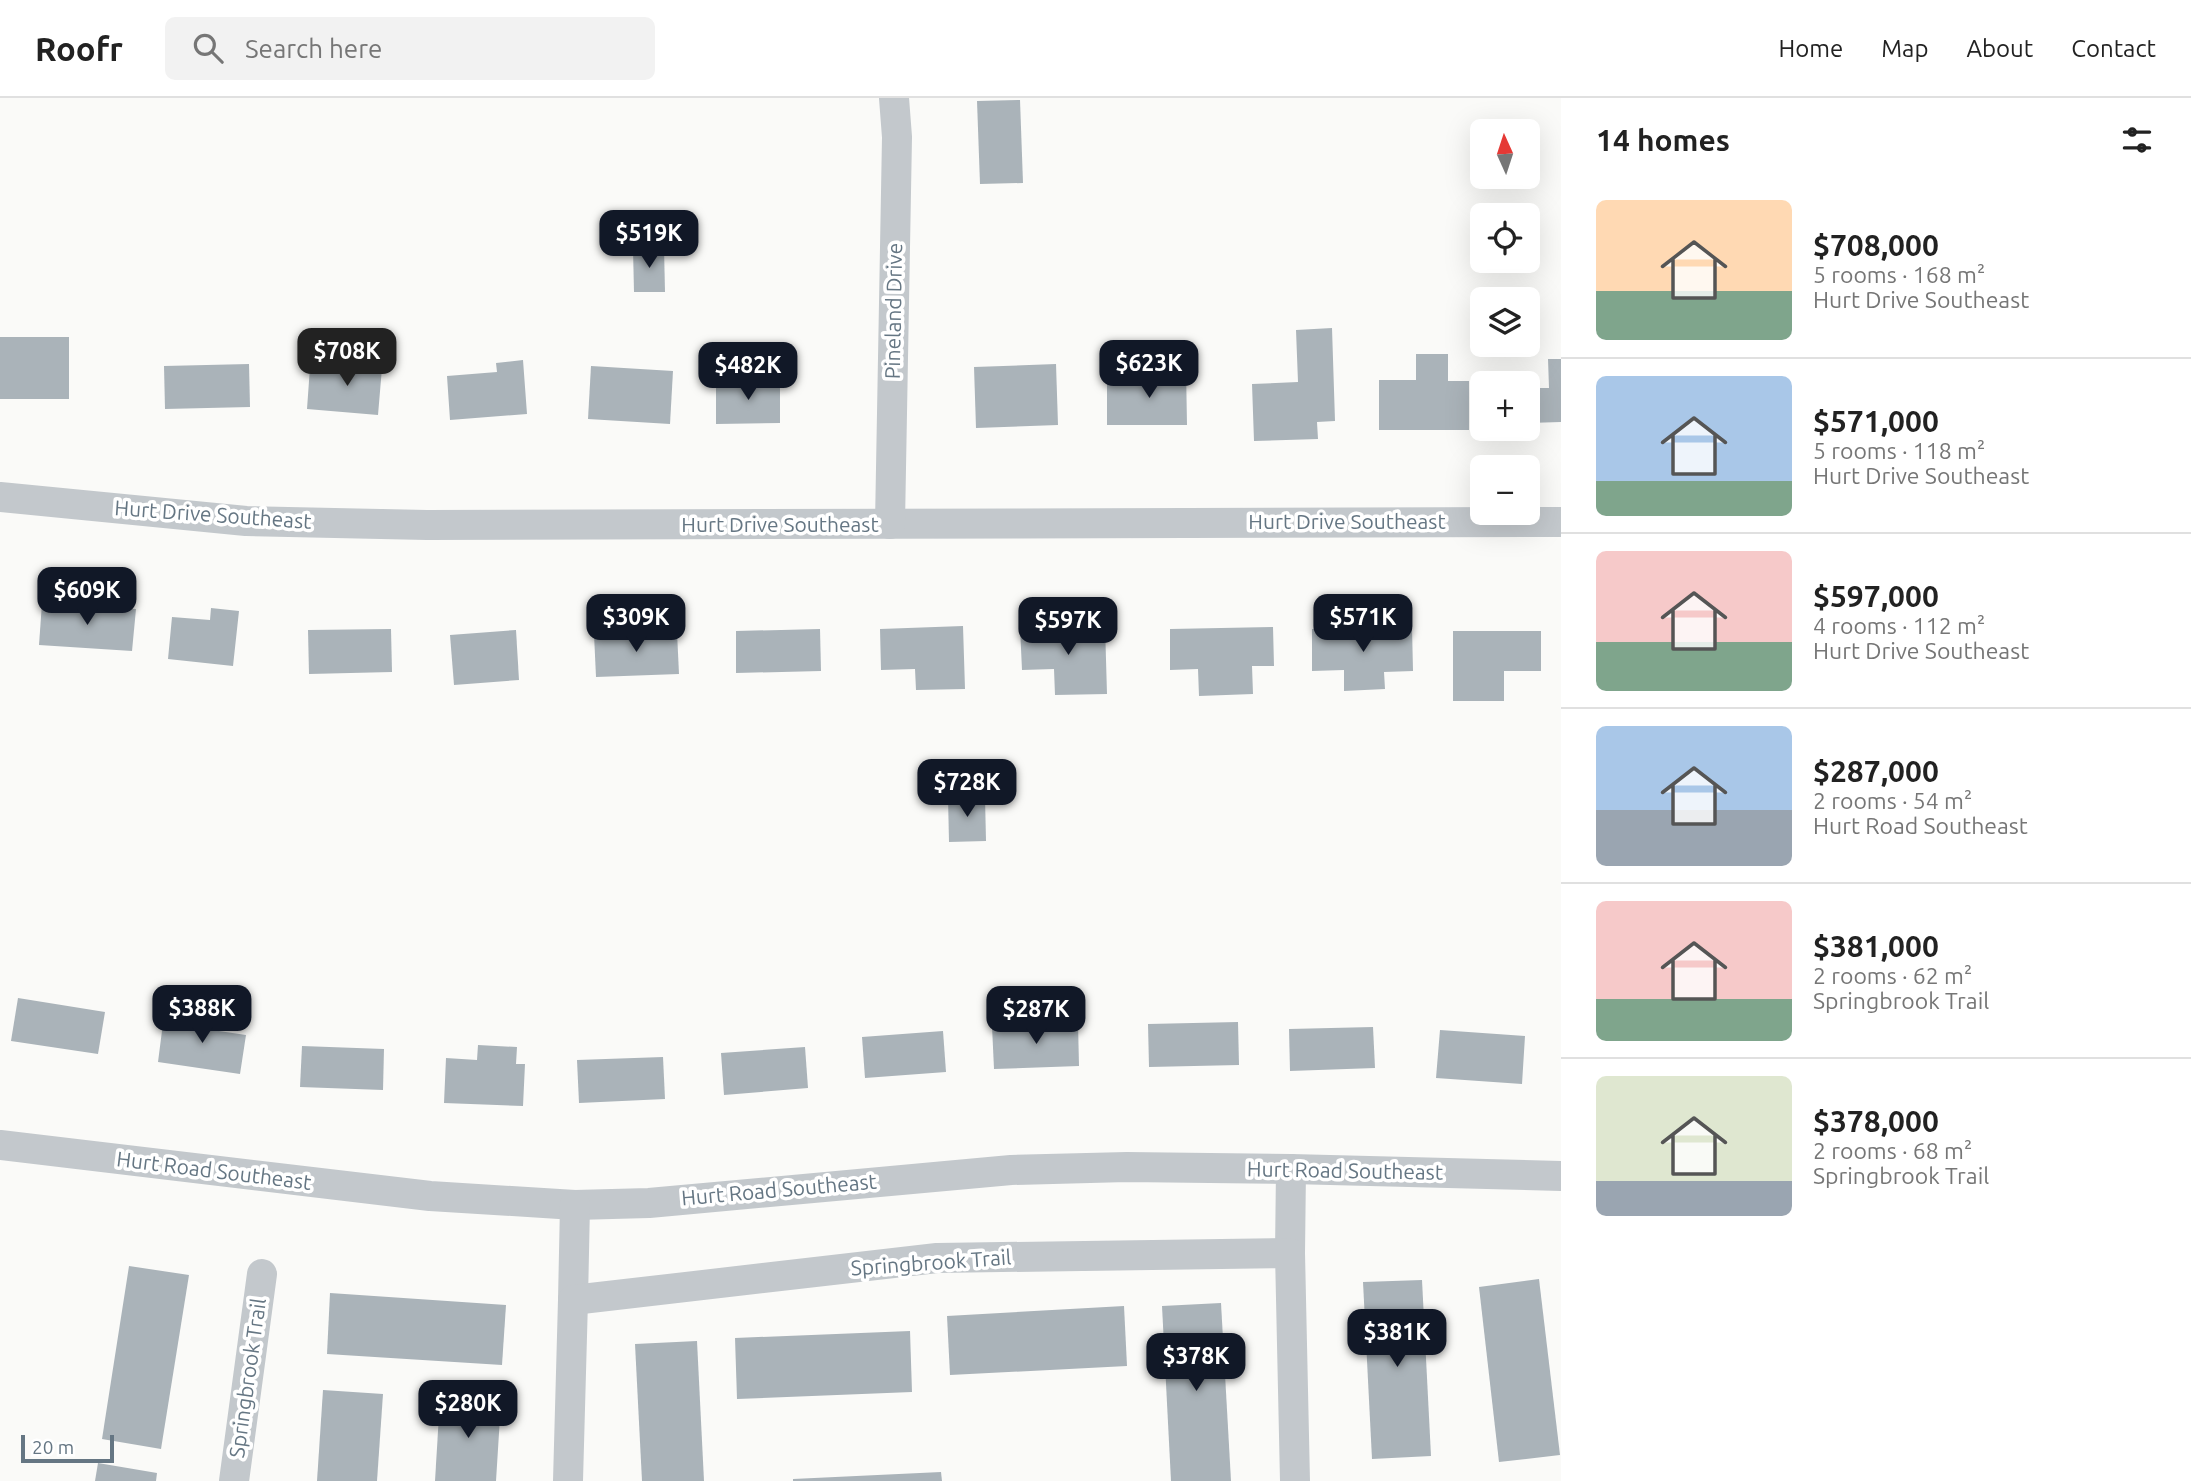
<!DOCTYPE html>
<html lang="en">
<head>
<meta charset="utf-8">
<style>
  body { margin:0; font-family:Ubuntu,sans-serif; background:#f2f2f2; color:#222; height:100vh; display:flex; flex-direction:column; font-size:26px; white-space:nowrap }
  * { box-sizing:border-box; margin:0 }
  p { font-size:23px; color:#767676 }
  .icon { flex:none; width:38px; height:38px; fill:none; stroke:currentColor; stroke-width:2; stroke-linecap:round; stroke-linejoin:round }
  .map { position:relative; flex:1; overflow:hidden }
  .side { display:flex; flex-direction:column; background:#fff; width:630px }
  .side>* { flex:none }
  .needle { width:46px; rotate:357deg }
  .fabs { position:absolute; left:1470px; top:21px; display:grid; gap:14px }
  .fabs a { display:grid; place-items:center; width:70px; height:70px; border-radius:10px; background:#fff; box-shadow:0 7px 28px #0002; font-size:35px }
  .scale { position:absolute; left:21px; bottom:18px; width:93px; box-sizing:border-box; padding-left:7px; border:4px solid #657683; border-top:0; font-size:19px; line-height:24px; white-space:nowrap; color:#657683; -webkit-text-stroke:5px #fff; paint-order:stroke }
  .price { position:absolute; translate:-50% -60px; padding:0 16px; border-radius:14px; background:#111827; color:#fff; font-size:23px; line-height:46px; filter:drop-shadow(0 2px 4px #0008) }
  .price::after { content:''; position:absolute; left:50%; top:42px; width:21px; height:16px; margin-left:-10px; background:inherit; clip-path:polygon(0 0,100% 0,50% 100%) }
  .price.on { background:#222; color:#fff }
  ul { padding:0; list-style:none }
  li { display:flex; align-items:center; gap:21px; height:175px; padding:0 35px }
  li+li { border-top:2px solid #e0e0e0 }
  li span { display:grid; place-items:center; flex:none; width:196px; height:140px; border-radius:10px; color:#555 }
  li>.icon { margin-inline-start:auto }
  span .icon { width:84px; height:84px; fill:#fffc; stroke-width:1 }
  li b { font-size:30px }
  h2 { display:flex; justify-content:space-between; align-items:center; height:84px; padding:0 35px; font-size:30px }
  header { display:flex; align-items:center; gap:42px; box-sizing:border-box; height:98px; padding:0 35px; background:#fff; border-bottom:2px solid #e0e0e0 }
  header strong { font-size:33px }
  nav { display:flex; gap:38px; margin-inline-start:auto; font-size:24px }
  .search { width:490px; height:63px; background:#f2f2f2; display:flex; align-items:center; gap:18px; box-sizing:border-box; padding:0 24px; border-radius:10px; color:#767676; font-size:26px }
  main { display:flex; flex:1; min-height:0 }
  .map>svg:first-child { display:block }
  .building { fill:#aab3b9 }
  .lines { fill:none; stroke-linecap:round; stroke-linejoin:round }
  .minor { stroke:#c3c8cc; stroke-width:30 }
  .labels { text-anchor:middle; stroke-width:7; stroke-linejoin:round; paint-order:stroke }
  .street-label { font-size:21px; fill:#657683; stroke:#fff }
</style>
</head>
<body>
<header>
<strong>Roofr</strong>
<div class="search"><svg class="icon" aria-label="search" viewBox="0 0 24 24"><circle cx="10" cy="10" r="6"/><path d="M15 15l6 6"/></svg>Search here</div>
<nav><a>Home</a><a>Map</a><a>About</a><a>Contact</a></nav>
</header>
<main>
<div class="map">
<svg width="1561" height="1383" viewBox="0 0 1561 1383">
  <rect width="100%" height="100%" fill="#fafaf8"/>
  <!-- building -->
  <g class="building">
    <path d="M1020,2L1023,85L980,86L977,3Z"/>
    <path d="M664,149L665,194H634L633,150Z"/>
    <path d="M1332,230L1335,323L1317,324L1318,341L1254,343L1252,286L1298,284L1296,232Z"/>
    <rect x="0" y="239" width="69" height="62"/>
    <path d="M1416,256H1448V283H1469V332H1379V282H1416Z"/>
    <path d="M359,257L383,258L378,317L307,311L310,269L357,273Z"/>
    <path d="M1548,261H1561V324L1528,325V290H1549Z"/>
    <path d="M523,262L527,316L450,322L447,278L497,274L496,265Z"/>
    <path d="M249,266L250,309L165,311L164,268Z"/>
    <path d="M1056,266L1058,327L976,330L974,269Z"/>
    <path d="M591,268L673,273L670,326L588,321Z"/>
    <path d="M1186,270L1187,327H1107V284H1153V271Z"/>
    <path d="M780,283V325L716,326V284Z"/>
    <path d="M42,505L136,511L132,553L39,547Z"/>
    <path d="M211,510L239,513L233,568L168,561L172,519L210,522Z"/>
    <path d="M1105,527L1107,596L1055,597L1054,571L1022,572L1020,529Z"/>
    <path d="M963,528L965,591L916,592L915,571L881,572L880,531Z"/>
    <path d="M1273,529L1274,568H1252L1253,596L1199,598L1198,571L1170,572V531Z"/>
    <path d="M1412,529L1413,573L1384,574L1385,591L1344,593V572L1312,573V531Z"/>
    <path d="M391,531L392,574L309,576L308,532Z"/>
    <path d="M820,531L821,573L736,575V533Z"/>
    <path d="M516,532L519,582L454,587L450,537Z"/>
    <path d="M1453,533H1541V573H1504V603H1453Z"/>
    <path d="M677,534L679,576L596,579L594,536Z"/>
    <path d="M948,699H985L986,743L949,744Z"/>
    <path d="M18,900L105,914L98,956L11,943Z"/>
    <path d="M192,911L221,916L219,933L246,937L240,976L158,964L163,925L189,929Z"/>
    <path d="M1238,924L1239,967L1149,969L1148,926Z"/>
    <path d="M1078,925L1079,968L994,971L992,928Z"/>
    <path d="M1373,929L1375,970L1290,973L1289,931Z"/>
    <path d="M1440,932L1525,938L1522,986L1436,980Z"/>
    <path d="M943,933L946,974L865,980L862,939Z"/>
    <path d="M478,947L517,949L516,966H525L523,1008L444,1005L446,960L477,962Z"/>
    <path d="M302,948L384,951L383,992L300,989Z"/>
    <path d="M805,949L808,990L724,997L721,955Z"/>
    <path d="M663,959L665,1001L579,1005L577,962Z"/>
    <path d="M129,1168L189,1177L161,1351L102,1341Z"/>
    <path d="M1539,1181L1560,1357L1499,1364L1479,1189Z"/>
    <path d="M1422,1182L1431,1358L1372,1361L1363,1184Z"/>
    <path d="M330,1195L506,1207L502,1267L327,1256Z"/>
    <path d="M1221,1205L1231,1383H1171L1162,1208Z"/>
    <path d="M1124,1208L1127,1268L950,1277L947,1218Z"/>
    <path d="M910,1233L912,1294L737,1301L735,1240Z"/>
    <path d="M697,1243L704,1383H642L635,1246Z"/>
    <path d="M323,1292L383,1296L377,1383H317Z"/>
    <path d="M440,1300L501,1303L496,1383H435Z"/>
    <path d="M98,1365L157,1375L156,1383H95Z"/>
    <path d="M941,1374L942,1383H793V1381Z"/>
  </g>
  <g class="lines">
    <!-- minor -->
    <g class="minor">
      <path d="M0,399L246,423L427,427L1561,424"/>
      <path d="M890,426L897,39L894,0"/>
      <path d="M0,1047L430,1098L575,1107L649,1105L1011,1072L1127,1069L1291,1071L1561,1078"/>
      <path d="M1290,1155L1291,1071"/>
      <path d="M573,1202L575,1107"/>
      <path d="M234,1383L262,1176"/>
      <path d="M568,1383L573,1202L937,1160L1290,1155L1295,1383"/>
    </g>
  </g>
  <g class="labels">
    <!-- street labels -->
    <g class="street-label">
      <text transform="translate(894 213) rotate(-89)" y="7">Pineland Drive</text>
      <text transform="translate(213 417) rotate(4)" y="7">Hurt Drive Southeast</text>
      <text x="1347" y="431">Hurt Drive Southeast</text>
      <text x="780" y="434">Hurt Drive Southeast</text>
      <text transform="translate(214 1073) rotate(7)" y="7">Hurt Road Southeast</text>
      <text transform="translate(1345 1073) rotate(1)" y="7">Hurt Road Southeast</text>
      <text transform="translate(779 1092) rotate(-5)" y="7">Hurt Road Southeast</text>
      <text transform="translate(931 1165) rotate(-4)" y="7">Springbrook Trail</text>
      <text transform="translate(248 1280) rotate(-82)" y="7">Springbrook Trail</text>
    </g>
  </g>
</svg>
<div class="fabs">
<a><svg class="needle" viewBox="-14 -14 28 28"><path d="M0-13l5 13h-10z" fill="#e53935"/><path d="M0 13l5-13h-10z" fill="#767676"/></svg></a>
<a><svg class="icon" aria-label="locate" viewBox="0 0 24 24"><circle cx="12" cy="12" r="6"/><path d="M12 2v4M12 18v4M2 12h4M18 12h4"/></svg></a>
<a><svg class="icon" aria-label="layers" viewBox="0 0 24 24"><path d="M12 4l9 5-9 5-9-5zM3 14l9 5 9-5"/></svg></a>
<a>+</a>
<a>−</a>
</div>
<div class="scale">20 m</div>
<b class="price" style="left:649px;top:172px">$519K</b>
<b class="price on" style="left:347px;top:290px">$708K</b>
<b class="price" style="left:1149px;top:302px">$623K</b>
<b class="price" style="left:748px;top:304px">$482K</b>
<b class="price" style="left:87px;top:529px">$609K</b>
<b class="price" style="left:636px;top:556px">$309K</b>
<b class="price" style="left:1363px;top:556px">$571K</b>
<b class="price" style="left:1068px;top:559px">$597K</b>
<b class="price" style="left:967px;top:721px">$728K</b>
<b class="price" style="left:202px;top:947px">$388K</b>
<b class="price" style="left:1036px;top:948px">$287K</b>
<b class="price" style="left:1397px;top:1271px">$381K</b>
<b class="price" style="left:1196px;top:1295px">$378K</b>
<b class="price" style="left:468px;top:1342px">$280K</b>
</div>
<section class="side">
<h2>14 homes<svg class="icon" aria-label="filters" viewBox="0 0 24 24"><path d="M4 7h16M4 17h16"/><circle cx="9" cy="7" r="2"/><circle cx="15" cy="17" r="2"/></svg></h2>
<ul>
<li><span style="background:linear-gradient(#ffd9b3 65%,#7fa58c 0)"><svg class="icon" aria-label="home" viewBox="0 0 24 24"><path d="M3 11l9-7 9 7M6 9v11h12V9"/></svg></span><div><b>$708,000</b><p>5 rooms · 168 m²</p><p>Hurt Drive Southeast</p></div></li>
<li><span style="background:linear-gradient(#a9c7e8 75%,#7fa58c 0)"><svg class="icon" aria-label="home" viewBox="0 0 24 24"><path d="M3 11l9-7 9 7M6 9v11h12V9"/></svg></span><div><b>$571,000</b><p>5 rooms · 118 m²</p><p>Hurt Drive Southeast</p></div></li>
<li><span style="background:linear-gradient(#f6c9c9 65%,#7fa58c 0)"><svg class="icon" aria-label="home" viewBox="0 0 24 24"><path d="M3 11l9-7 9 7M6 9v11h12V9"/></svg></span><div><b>$597,000</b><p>4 rooms · 112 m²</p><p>Hurt Drive Southeast</p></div></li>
<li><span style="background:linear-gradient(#a9c7e8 60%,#9aa5b1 0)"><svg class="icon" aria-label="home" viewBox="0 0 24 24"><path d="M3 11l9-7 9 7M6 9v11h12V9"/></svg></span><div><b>$287,000</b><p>2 rooms · 54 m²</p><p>Hurt Road Southeast</p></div></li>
<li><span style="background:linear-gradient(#f6c9c9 70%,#7fa58c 0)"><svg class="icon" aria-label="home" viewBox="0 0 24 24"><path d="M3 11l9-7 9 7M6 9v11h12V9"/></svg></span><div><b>$381,000</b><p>2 rooms · 62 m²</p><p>Springbrook Trail</p></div></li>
<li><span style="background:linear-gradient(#dfe7d0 75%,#9aa5b1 0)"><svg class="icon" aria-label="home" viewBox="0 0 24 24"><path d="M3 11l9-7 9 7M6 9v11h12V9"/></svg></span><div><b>$378,000</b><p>2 rooms · 68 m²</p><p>Springbrook Trail</p></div></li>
</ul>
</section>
</main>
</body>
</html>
